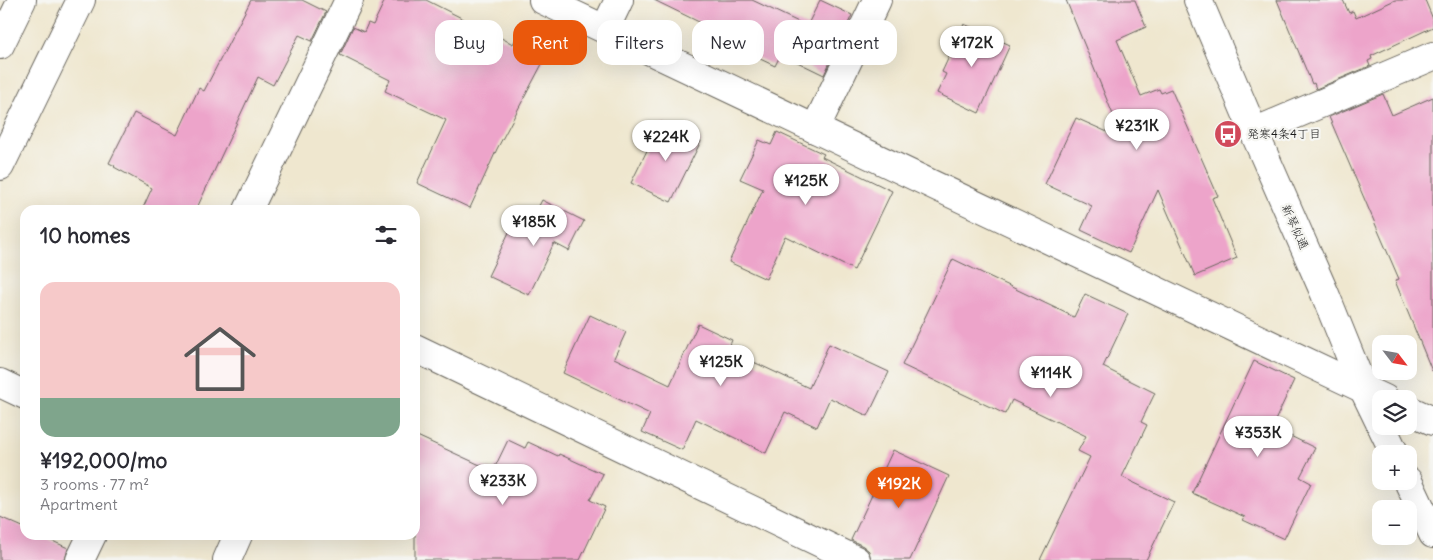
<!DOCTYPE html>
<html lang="en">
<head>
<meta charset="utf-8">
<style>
  body { margin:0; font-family:Delius,"Klee One",sans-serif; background:#f2f2f3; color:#2b2b33; height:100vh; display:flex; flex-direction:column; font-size:19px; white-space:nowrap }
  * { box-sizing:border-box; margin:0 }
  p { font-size:16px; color:#7c7c81 }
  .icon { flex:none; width:28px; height:28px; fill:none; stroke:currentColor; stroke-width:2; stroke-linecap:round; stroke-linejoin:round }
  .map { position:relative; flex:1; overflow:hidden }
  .panel { position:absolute; left:20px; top:205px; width:400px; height:335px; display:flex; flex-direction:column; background:#fff; border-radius:15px; box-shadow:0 5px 20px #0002 }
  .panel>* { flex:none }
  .top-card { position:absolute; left:435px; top:20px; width:475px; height:45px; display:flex; gap:10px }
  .needle { width:32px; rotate:121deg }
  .controls { position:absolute; left:1372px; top:335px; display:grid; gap:10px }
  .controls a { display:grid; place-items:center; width:45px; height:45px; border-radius:10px; background:#fff; box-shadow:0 5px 20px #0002; font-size:25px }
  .price { position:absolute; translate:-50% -42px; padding:0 11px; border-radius:18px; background:#fff; color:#222; font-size:16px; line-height:32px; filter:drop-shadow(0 1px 2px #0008) }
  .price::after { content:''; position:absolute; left:50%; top:30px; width:15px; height:11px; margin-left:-8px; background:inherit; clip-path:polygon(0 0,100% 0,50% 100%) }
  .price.active { background:#ea580c; color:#fff }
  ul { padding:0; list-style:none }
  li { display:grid; align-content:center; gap:10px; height:265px; padding:0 20px }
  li+li { border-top:1px solid #e1e1e2 }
  li span { display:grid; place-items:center; height:155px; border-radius:15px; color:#555 }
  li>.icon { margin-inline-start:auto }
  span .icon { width:90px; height:90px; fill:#fffc; stroke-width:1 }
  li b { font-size:21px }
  h2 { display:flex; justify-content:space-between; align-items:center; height:60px; padding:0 20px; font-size:21px }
  .chip { padding:0 18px; border-radius:15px; background:#fff; box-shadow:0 5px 20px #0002; font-size:18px; line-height:45px }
  .chip.active { background:#ea580c; color:#fff }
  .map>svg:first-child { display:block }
  .building { fill:#eda4ca }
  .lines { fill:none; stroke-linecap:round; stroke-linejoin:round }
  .minor-casing { stroke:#66635b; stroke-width:30 }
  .minor { stroke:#fff; stroke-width:28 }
  .labels { text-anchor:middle; stroke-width:4.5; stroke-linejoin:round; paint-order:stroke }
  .poi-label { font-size:12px; fill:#1c1c1c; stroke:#f6f6f2; text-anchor:start }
  .street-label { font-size:12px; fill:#1c1c1c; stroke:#f6f6f2 }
</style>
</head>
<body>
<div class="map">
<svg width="1433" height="560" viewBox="0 0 1433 560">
  <rect width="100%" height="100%" fill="#f6f6f2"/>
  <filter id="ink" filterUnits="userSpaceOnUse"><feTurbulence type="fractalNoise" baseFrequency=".02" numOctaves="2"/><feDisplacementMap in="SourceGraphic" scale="10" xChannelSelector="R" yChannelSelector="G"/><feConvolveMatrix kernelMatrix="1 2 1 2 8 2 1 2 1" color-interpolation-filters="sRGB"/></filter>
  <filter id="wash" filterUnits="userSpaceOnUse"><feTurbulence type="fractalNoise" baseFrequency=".0096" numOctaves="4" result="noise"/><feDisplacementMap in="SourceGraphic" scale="20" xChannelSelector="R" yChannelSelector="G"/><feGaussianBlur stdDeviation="1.12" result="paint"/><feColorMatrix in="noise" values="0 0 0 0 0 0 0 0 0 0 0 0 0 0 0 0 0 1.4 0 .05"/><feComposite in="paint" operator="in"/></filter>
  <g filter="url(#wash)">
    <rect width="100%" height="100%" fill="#efe7cf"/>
    <g id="blocks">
      <!-- building -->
      <g class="building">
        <path d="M251,0H302L326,12L312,41L299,35L273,85L258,77L196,210H142L152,188L114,167L115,166L109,163L134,113L177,135L199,88L204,91Z"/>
        <path d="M385,0H426L513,44L519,33L550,49L497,149L470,208L417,183L446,120L385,91L390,80L340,55L353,27L364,32L368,23L373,25Z"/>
        <path d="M654,0H752L807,26L820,0L852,15L824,75L781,54L775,66L739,49L742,43Z"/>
        <path d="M1066,0H1135L1146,27L1117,40L1141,96L1159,89L1161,93L1171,89L1218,196L1212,198L1237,258L1195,276L1158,190L1129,253L1081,230L1092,206L1045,184L1076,118L1123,139Z"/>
        <path d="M1277,0H1343L1349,13L1353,11L1356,18L1395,0H1425L1433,19V27L1371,56L1372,59L1368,61L1370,66L1316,89L1314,83L1312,84Z"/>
        <path d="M964,24L1010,45L979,113L937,93L946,74L942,72Z"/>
        <path d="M1383,94L1392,115L1433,97V371H1432L1395,281L1399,279L1329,117Z"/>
        <path d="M661,122L701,141L671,202L631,183Z"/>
        <path d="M777,132L824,154L822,157L892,191L854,270L785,236L766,279L729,262L763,189L740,179L759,140L771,145Z"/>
        <path d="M542,200L584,221L569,251L554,243L529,295L488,276L512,226L525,233Z"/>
        <path d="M953,259L1074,317L1085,294L1128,314L1103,367L1155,393L1141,422L1147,425L1122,477L1174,502L1146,560H1040L1090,457L1078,451L1086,436L1012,400L1005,414L902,365Z"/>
        <path d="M590,315L626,332L614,358L670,385L698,324L732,340L728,350L809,388L829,344L889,372L868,416L830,398L817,427L785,412L766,453L696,419L682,450L642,432L650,414L563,373Z"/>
        <path d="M1254,361L1294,380L1272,427L1315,448L1300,477L1311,483L1284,539L1243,520L1245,517L1192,493Z"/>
        <path d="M415,435L493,471L508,440L525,448L528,442L558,456L559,454L603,474L590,500L605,507L580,560H415Z"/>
        <path d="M893,450L949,476L910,560H871L869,551L863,546L851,540Z"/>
        <path d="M0,517L25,528V535H39L68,548L65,560H0Z"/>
      </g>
    </g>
  </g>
  <g filter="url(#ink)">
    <use href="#blocks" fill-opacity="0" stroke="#66635b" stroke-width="1"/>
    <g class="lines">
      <!-- minor casing -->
      <g class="minor-casing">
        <g id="minor">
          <path d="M543,0L1385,399"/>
          <path d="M1198,0L1254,132L1325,294L1363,388L1395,454"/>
          <path d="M605,29L619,0"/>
          <path d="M0,45L22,0"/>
          <path d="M815,129L877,0"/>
          <path d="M1254,132L1433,56"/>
          <path d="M0,166L81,0"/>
          <path d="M248,210L349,0"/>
          <path d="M415,348L856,560"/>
          <path d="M0,383L25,395"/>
          <path d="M1409,410L1433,421"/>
          <path d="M1408,481L1433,534"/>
          <path d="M80,560L92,535"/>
          <path d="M227,560L238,535"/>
        </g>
      </g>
      <!-- minor -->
      <use href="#minor" class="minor"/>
    </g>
  </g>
  <!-- icons -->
  <defs>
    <g id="bus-disc" transform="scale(1.4375)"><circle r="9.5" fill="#d1495b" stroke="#f6f6f2"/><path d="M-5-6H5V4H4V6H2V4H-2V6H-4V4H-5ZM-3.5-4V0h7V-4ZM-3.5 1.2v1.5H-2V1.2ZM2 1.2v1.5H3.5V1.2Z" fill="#fff"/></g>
  </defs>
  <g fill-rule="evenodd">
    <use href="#bus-disc" x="1228" y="134"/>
  </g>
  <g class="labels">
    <!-- poi labels -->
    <g class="poi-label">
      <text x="1247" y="138">発寒4条4丁目</text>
    </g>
    <!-- street labels -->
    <g class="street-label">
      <text transform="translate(1295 227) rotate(66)" y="4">新琴似通</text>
    </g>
  </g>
</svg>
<div class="controls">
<a><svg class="needle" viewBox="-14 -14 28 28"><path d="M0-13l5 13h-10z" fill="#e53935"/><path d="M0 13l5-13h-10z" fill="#7c7c81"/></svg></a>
<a><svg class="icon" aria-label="layers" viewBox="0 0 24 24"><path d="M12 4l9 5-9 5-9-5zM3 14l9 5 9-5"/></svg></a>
<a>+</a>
<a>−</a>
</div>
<b class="price" style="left:972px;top:68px">¥172K</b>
<b class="price" style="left:1137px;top:151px">¥231K</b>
<b class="price" style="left:666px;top:162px">¥224K</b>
<b class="price" style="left:806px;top:206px">¥125K</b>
<b class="price" style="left:534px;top:247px">¥185K</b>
<b class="price" style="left:721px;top:387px">¥125K</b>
<b class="price" style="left:1051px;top:398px">¥114K</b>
<b class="price" style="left:1258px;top:458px">¥353K</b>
<b class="price" style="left:503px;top:506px">¥233K</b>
<b class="price active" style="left:899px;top:509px">¥192K</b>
<div class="top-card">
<a class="chip">Buy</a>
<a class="chip active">Rent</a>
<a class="chip">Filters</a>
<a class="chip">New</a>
<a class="chip">Apartment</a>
</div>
<section class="panel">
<h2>10 homes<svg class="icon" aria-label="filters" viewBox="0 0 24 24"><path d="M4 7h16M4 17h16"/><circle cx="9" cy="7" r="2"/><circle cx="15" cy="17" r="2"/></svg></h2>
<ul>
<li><span style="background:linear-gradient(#f6c9c9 75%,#7fa58c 0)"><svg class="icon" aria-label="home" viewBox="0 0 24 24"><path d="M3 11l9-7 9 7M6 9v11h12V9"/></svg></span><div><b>¥192,000/mo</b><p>3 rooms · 77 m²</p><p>Apartment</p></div></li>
</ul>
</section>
</div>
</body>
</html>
